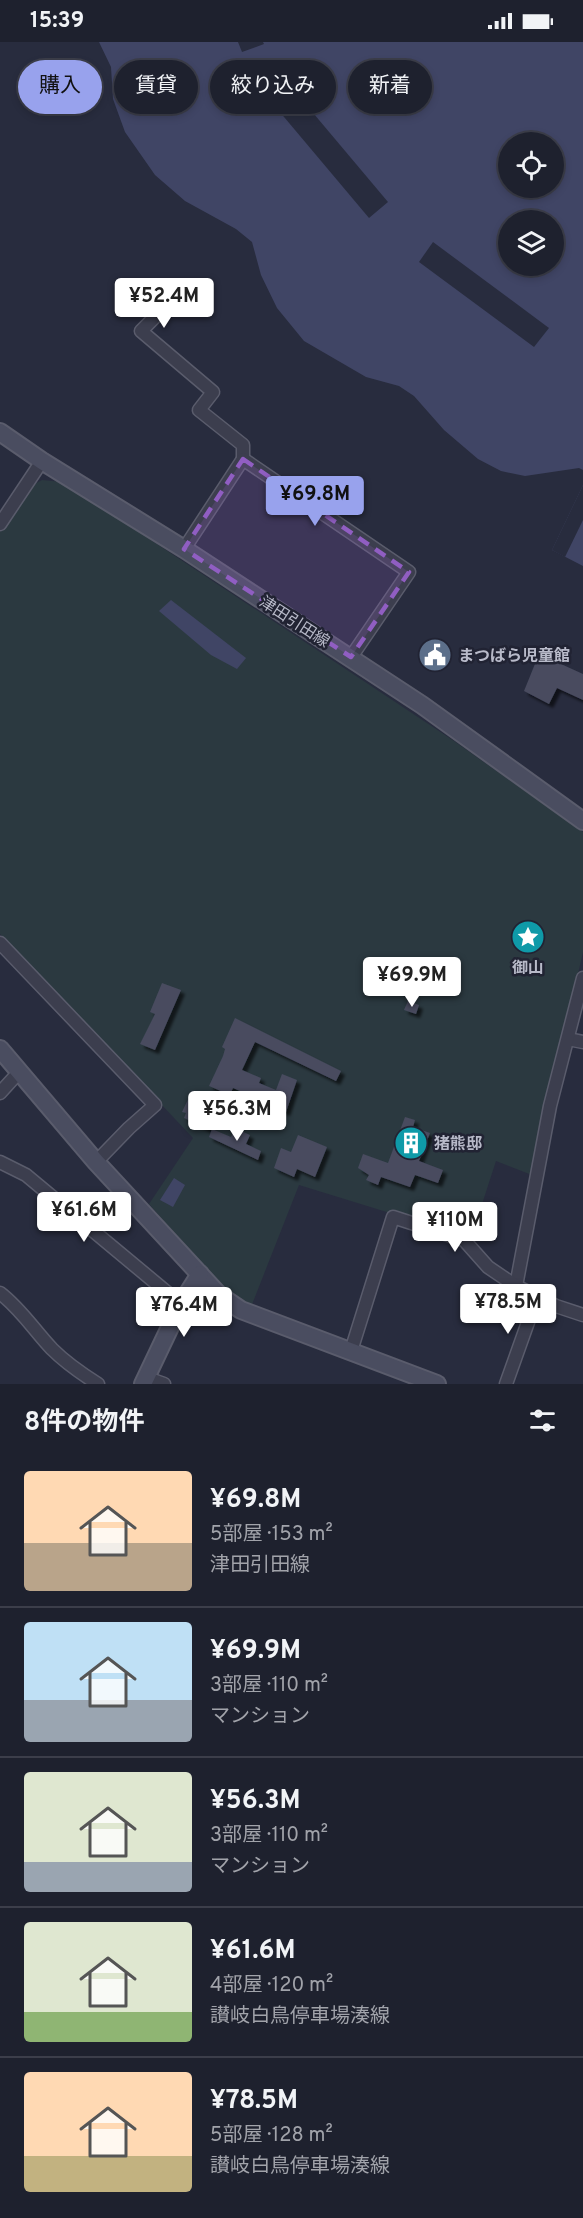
<!DOCTYPE html>
<html lang="ja">
<head>
<meta charset="utf-8">
<style>
  body { margin:0; font-family:Overpass,"Noto Sans JP",sans-serif; background:#262936; color:#f1f3f6; height:100vh; display:flex; flex-direction:column; font-size:22px; white-space:nowrap }
  * { box-sizing:border-box; margin:0 }
  p { font-size:20px; color:#a1a3aa }
  .icon { flex:none; width:33px; height:33px; fill:none; stroke:currentColor; stroke-width:2; stroke-linecap:round; stroke-linejoin:round }
  .map { position:relative; height:1342px; overflow:hidden }
  .drawer { display:flex; flex-direction:column; background:#1e212e; flex:1 }
  .drawer>* { flex:none }
  .guide { position:absolute; left:18px; top:18px; width:548px; height:54px; display:flex; gap:12px }
  .buttons { position:absolute; left:498px; top:90px; display:grid; gap:12px }
  .buttons a { display:grid; place-items:center; width:66px; height:66px; border-radius:50%; background:#1e212e; box-shadow:0 3px 9px #0003,0 0 0 2px #3c3e4a; font-size:30px }
  .price { position:absolute; translate:-50% -51px; padding:0 14px; border-radius:6px; background:#fff; color:#222; font-size:20px; line-height:39px; filter:drop-shadow(0 2px 3px #0008) }
  .price::after { content:''; position:absolute; left:50%; top:36px; width:18px; height:14px; margin-left:-9px; background:inherit; clip-path:polygon(0 0,100% 0,50% 100%) }
  .price.active { background:#98a2ed; color:#111 }
  ul { padding:0; list-style:none }
  li { display:flex; align-items:center; gap:18px; height:150px; padding:0 24px }
  li+li { border-top:2px solid #3c3e4a }
  li span { display:grid; place-items:center; flex:none; width:168px; height:120px; border-radius:6px; color:#555 }
  li>.icon { margin-inline-start:auto }
  span .icon { width:72px; height:72px; fill:#fffc; stroke-width:1 }
  li b { font-size:26px }
  h2 { display:flex; justify-content:space-between; align-items:center; height:72px; padding:0 24px; font-size:26px }
  .pill { padding:0 21px; border-radius:27px; background:#1e212e; box-shadow:0 3px 9px #0003,0 0 0 2px #3c3e4a; font-size:21px; line-height:54px }
  .pill.active { background:#98a2ed; color:#111 }
  .status { display:flex; justify-content:space-between; align-items:center; height:42px; padding:0 30px; background:#1e212e; direction:ltr }
  .status svg { height:16px; fill:currentColor }
  .map>svg:first-child { display:block }
  .green { fill:#2b3940 }
  .water { fill:#404565; fill-rule:evenodd }
  .pier { fill:#282c3e }
  .building { fill:#484b5f; filter:url(#shadow) }
  .lines { fill:none; stroke-linecap:round; stroke-linejoin:round }
  .street-casing { stroke:#5a5c6c; stroke-width:15 }
  .secondary-casing { stroke:#5a5c6c; stroke-width:20 }
  .street { stroke:#3c3e4e; stroke-width:12 }
  .secondary { stroke:#4a4d60; stroke-width:16 }
  .marked { fill:#905ec2; fill-opacity:0.2; stroke:#905ec2; stroke-width:4.5; stroke-dasharray:12 8; stroke-linejoin:round }
  .labels { text-anchor:middle; stroke-width:5; stroke-linejoin:round; paint-order:stroke }
  .street-label { font-size:16px; fill:#b8bac9; stroke:#212333 }
  .poi-label { font-size:16px; font-weight:bold; fill:#b8bac9; stroke:#212333; text-anchor:start }
</style>
</head>
<body>
<div class="status"><b>15:39</b><svg viewBox="0 0 49 12"><path d="M0 12V9h3v3zM5 12V6h3v6zM10 12V3h3v9zM15 12V0h3v12zM26 1h20v11H26zM47 4h2v5h-2z"/></svg></div>
<div class="map">
<svg width="583" height="1342" viewBox="0 0 583 1342">
  <defs>
    <filter id="shadow"><feDropShadow dx="4" dy="4" stdDeviation="1.5" flood-color="#0009"/></filter>
  </defs>
  <rect width="100%" height="100%" fill="#282c3e"/>
  <!-- green -->
  <path class="green" d="M42,438L62,440L77,449L454,699L583,790V910L532,1133L496,1119L471,1196L299,1143L251,1265L223,1247L149,1162L193,1096L0,892V490L29,445Z"/>
  <!-- water -->
  <g class="water">
    <path d="M99,0H583V428L579,426L525,434L501,429L478,417L444,388L414,354L399,344L366,335L304,299L277,266L261,233L252,200L236,187L185,159L155,133L125,90L113,57L111,25ZM508,100H554V146H508ZM508,178H554V224H508Z"/>
    <path d="M583,443V524L552,508Z"/>
    <path d="M171,558L246,616L237,627L211,613L159,569Z"/>
    <path d="M174,1136L185,1143L173,1165L160,1158Z"/>
  </g>
  <!-- pier -->
  <g class="pier">
    <path d="M238,0H263L264,2L242,10Z"/>
    <path d="M298,53L388,160L369,176L279,69Z"/>
    <path d="M433,200L549,286L534,305L419,220Z"/>
    <path d="M583,443V478L565,515L552,508Z"/>
  </g>
  <!-- building -->
  <g class="building">
    <path d="M539,612L583,632V658L557,646L549,662L524,649Z"/>
    <path d="M162,941L181,948L155,1008L140,1002L155,972L150,970Z"/>
    <path d="M408,959L419,963L416,972L404,968Z"/>
    <path d="M235,976L341,1029L336,1039L255,1000L242,1028L261,1036L259,1041L276,1048L282,1032L297,1038L286,1070L281,1068L280,1071L268,1067L270,1062L233,1046L230,1053L209,1044L223,1014L225,1007L222,1005Z"/>
    <path d="M192,1049L205,1056L201,1067L216,1074L210,1088L184,1076L186,1071L182,1070Z"/>
    <path d="M405,1075L415,1078L413,1085L430,1091L419,1119L443,1128L438,1141L415,1133L410,1145L381,1135L378,1143L366,1138L369,1133L358,1126L363,1112L388,1121Z"/>
    <path d="M235,1086L250,1093L246,1102L261,1109L258,1118L209,1095L212,1087L231,1095Z"/>
    <path d="M298,1093L327,1105L315,1135L297,1127L294,1135L274,1126L281,1106L291,1110Z"/>
  </g>
  <g class="lines">
    <!-- street casing -->
    <g class="street-casing">
      <g id="street">
        <path d="M166,264L141,289L213,350L199,368L243,403V417"/>
        <path d="M0,482L42,419"/>
        <path d="M184,507L243,417L409,530L351,615"/>
        <path d="M0,901L155,1063L129,1086L96,1120"/>
        <path d="M568,997L583,1000"/>
        <path d="M0,1051L20,1029"/>
        <path d="M0,1120L26,1133L181,1262"/>
        <path d="M516,1244L550,1064L583,936"/>
        <path d="M0,1251C21,1267 34,1288 52,1307C66,1321 82,1332 98,1342"/>
        <path d="M351,1309L393,1175L464,1198L488,1225L516,1244L556,1264L583,1273"/>
        <path d="M147,1336L164,1342"/>
        <path d="M506,1342L537,1255"/>
      </g>
    </g>
    <!-- secondary casing -->
    <g class="secondary-casing">
      <g id="secondary">
        <path d="M0,390L42,419L184,507L422,663L583,779"/>
        <path d="M0,1007L96,1120L219,1253L241,1268L437,1342"/>
        <path d="M143,1342L181,1262L200,1232"/>
      </g>
    </g>
    <!-- street -->
    <use href="#street" class="street"/>
    <!-- secondary -->
    <use href="#secondary" class="secondary"/>
  </g>
  <!-- marked area -->
  <path class="marked" d="M243,417L409,530L351,615L184,507Z"/>
  <!-- icons -->
  <defs>
    <g id="civic-disc" transform="scale(1.725)"><circle r="9.5" fill="#5c6f8a" stroke="#212333"/><path d="M-.6-6.5H3V-4.5H.6V-3L4-1V1h2V6H-6V1h2V-1L-.6-3ZM-1.2 2.5V6h2.4V2.5Z" fill="#fff"/></g>
    <g id="sight-disc" transform="scale(1.725)"><circle r="9.5" fill="#0f9aa8" stroke="#212333"/><path d="M0-6L1.8-2.2L6-1.7L2.9 1.2L3.7 5.4L0 3.3L-3.7 5.4L-2.9 1.2L-6-1.7L-1.8-2.2Z" fill="#fff"/></g>
    <g id="building-disc" transform="scale(1.725)"><circle r="9.5" fill="#0f9aa8" stroke="#212333"/><path d="M-4-6H4V6H1V3H-1V6H-4ZM-2.5-4.3h1.7v1.8h-1.7ZM.8-4.3h1.7v1.8H.8ZM-2.5-1h1.7V.8h-1.7ZM.8-1h1.7V.8H.8Z" fill="#fff"/></g>
  </defs>
  <g fill-rule="evenodd">
    <use href="#civic-disc" x="435" y="613"/>
    <use href="#sight-disc" x="528" y="895"/>
    <use href="#building-disc" x="411" y="1101"/>
  </g>
  <g class="labels">
    <!-- street labels -->
    <g class="street-label">
      <text transform="translate(295 579) rotate(33)" y="6">津田引田線</text>
    </g>
    <!-- poi labels -->
    <g class="poi-label">
      <text x="458" y="619">まつばら児童館</text>
      <text x="528" y="931" text-anchor="middle">御山</text>
      <text x="434" y="1107">猪熊邸</text>
    </g>
  </g>
</svg>
<div class="buttons">
<a><svg class="icon" aria-label="locate" viewBox="0 0 24 24"><circle cx="12" cy="12" r="6"/><path d="M12 2v4M12 18v4M2 12h4M18 12h4"/></svg></a>
<a><svg class="icon" aria-label="layers" viewBox="0 0 24 24"><path d="M12 4l9 5-9 5-9-5zM3 14l9 5 9-5"/></svg></a>
</div>
<b class="price" style="left:164px;top:287px">¥52.4M</b>
<b class="price active" style="left:315px;top:485px">¥69.8M</b>
<b class="price" style="left:412px;top:966px">¥69.9M</b>
<b class="price" style="left:237px;top:1100px">¥56.3M</b>
<b class="price" style="left:84px;top:1201px">¥61.6M</b>
<b class="price" style="left:455px;top:1211px">¥110M</b>
<b class="price" style="left:508px;top:1293px">¥78.5M</b>
<b class="price" style="left:184px;top:1296px">¥76.4M</b>
<div class="guide">
<a class="pill active">購入</a>
<a class="pill">賃貸</a>
<a class="pill">絞り込み</a>
<a class="pill">新着</a>
</div>
</div>
<section class="drawer">
<h2>8件の物件<svg class="icon" aria-label="filters" viewBox="0 0 24 24"><path d="M4 7h16M4 17h16"/><circle cx="9" cy="7" r="2"/><circle cx="15" cy="17" r="2"/></svg></h2>
<ul>
<li><span style="background:linear-gradient(#ffd9b3 60%,#b9a48a 0)"><svg class="icon" aria-label="home" viewBox="0 0 24 24"><path d="M3 11l9-7 9 7M6 9v11h12V9"/></svg></span><div><b>¥69.8M</b><p>5部屋 · 153 m²</p><p>津田引田線</p></div></li>
<li><span style="background:linear-gradient(#bfe0f5 65%,#9aa5b1 0)"><svg class="icon" aria-label="home" viewBox="0 0 24 24"><path d="M3 11l9-7 9 7M6 9v11h12V9"/></svg></span><div><b>¥69.9M</b><p>3部屋 · 110 m²</p><p>マンション</p></div></li>
<li><span style="background:linear-gradient(#dfe7d0 75%,#9aa5b1 0)"><svg class="icon" aria-label="home" viewBox="0 0 24 24"><path d="M3 11l9-7 9 7M6 9v11h12V9"/></svg></span><div><b>¥56.3M</b><p>3部屋 · 110 m²</p><p>マンション</p></div></li>
<li><span style="background:linear-gradient(#dfe7d0 75%,#8fb573 0)"><svg class="icon" aria-label="home" viewBox="0 0 24 24"><path d="M3 11l9-7 9 7M6 9v11h12V9"/></svg></span><div><b>¥61.6M</b><p>4部屋 · 120 m²</p><p>讃岐白鳥停車場湊線</p></div></li>
<li><span style="background:linear-gradient(#ffd9b3 70%,#c2b280 0)"><svg class="icon" aria-label="home" viewBox="0 0 24 24"><path d="M3 11l9-7 9 7M6 9v11h12V9"/></svg></span><div><b>¥78.5M</b><p>5部屋 · 128 m²</p><p>讃岐白鳥停車場湊線</p></div></li>
</ul>
</section>
</body>
</html>
